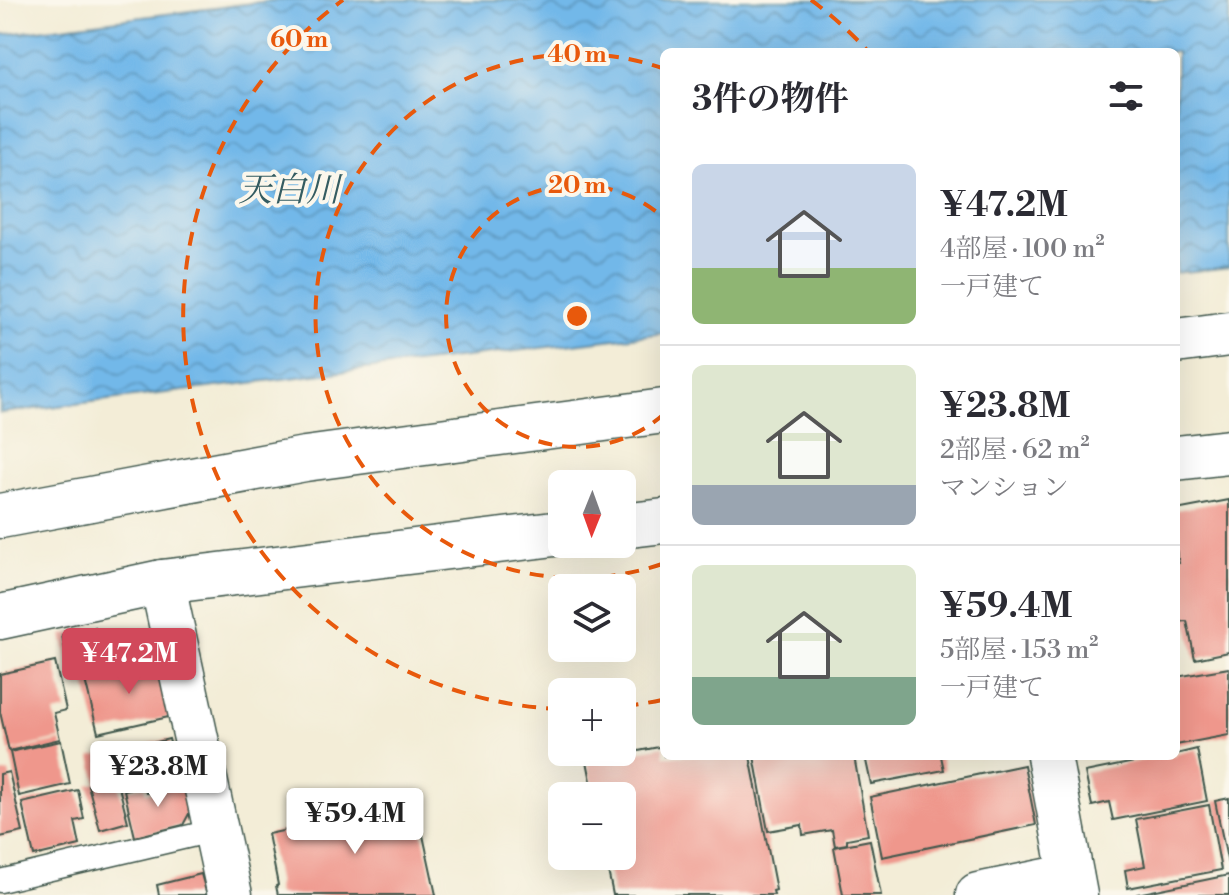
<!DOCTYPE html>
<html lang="ja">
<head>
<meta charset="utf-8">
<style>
  body { margin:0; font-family:"Libre Bodoni","Noto Serif JP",serif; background:#f7f7f7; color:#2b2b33; height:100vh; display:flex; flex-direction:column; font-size:30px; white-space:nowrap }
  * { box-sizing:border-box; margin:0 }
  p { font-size:26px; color:#7c7c81 }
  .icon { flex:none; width:44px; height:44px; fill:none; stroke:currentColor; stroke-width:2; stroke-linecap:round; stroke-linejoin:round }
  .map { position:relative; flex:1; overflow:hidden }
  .drawer { position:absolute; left:660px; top:48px; width:520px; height:712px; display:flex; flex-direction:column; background:#fff; border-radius:12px; box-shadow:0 8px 32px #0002 }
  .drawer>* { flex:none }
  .needle { width:52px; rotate:181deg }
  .buttons { position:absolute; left:548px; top:470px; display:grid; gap:16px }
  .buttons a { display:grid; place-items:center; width:88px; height:88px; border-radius:12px; background:#fff; box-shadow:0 8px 32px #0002; font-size:40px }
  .price { position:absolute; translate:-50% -68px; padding:0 18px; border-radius:8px; background:#fff; color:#222; font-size:26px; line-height:52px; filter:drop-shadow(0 2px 4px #0008) }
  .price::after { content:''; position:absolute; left:50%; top:48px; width:24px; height:18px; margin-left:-12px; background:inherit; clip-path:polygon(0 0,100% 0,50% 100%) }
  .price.on { background:#d1495b; color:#fff }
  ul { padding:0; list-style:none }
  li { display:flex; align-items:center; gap:24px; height:200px; padding:0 32px }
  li+li { border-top:2px solid #e1e1e2 }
  li span { display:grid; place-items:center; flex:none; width:224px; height:160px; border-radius:12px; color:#555 }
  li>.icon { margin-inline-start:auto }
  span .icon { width:96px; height:96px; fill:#fffc; stroke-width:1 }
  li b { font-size:34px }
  h2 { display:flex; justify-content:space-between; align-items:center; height:96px; padding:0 32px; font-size:34px }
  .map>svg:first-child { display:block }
  .water { fill:url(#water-waves); stroke:#487a8e; stroke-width:2 }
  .building { fill:#ef978c }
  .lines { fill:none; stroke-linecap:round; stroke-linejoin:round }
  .lane-casing { stroke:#3f574c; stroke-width:25 }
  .street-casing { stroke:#3f574c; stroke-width:47 }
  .lane { stroke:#fff; stroke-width:22 }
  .street { stroke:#fff; stroke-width:44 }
  .ring { fill:none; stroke:#e8590c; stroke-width:4; stroke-dasharray:14 10 }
  .labels { text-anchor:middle; stroke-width:8; stroke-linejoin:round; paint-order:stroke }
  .water-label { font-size:34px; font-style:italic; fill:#345c61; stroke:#fbf7ec }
  .centre { fill:#e8590c; stroke:#fbf7ec; stroke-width:4 }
  .ring-label { font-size:24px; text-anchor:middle; font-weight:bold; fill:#e8590c; stroke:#fbf7ec; stroke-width:8; stroke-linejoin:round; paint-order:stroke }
</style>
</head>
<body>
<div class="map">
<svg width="1229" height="895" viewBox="0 0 1229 895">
  <defs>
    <pattern id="water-waves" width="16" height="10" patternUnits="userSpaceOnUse" patternTransform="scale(2)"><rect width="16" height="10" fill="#72b8e9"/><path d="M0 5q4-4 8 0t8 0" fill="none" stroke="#5d97be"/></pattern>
  </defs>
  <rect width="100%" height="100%" fill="#fbf7ec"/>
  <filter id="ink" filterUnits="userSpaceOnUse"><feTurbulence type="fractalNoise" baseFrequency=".0125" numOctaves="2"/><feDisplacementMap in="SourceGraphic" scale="16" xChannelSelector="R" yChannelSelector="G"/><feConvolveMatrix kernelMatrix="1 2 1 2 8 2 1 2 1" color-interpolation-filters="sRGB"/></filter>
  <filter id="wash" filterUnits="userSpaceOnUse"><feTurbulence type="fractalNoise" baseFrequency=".006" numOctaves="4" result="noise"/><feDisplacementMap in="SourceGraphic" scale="32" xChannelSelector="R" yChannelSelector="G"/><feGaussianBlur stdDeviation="1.8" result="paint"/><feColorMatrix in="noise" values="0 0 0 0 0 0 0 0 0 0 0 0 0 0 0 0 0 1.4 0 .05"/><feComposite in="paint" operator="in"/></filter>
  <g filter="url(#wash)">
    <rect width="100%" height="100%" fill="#f3edd7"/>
    <!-- water -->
    <path class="water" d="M277,0H1229V267L1176,273V52H664V333L0,413V35Z"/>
    <g id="blocks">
      <!-- building -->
      <g class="building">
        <path d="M1229,500V652L1195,659L1187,621L1177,622L1176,616V564L1179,563L1176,549V510Z"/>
        <path d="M95,628L102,658L69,666L62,635Z"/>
        <path d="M159,658L173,716L98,733L84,676Z"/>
        <path d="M55,662L66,710L54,713L60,739L9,751L0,712V674Z"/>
        <path d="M1229,668V735L1176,745V677Z"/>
        <path d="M169,739L178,773L126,787L117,752Z"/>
        <path d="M61,741L70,784L19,796L10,752Z"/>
        <path d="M664,746V756H750L776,890L773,891L774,895H613L605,856H622V796H594L587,761Z"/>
        <path d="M1197,749L1207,801L1113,820L1109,802L1092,806L1085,772L1164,756H1176V754Z"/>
        <path d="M110,752L128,822L100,830L88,785L97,783L91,757Z"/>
        <path d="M754,756H854L868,835L847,839V844L835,846L832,830L803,835L802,825L768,831Z"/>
        <path d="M865,756H941L944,770L871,784Z"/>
        <path d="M1024,765L1036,825L882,857L870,797Z"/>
        <path d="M9,772L23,832L0,837V774Z"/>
        <path d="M185,783L191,810L183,825L135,837L124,790L144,786L146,793Z"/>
        <path d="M78,790L84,819L75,821L80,845L34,856L22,803Z"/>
        <path d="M1229,798V864H1228L1215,801Z"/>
        <path d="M416,803L436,895H278L276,886L278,885L268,834Z"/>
        <path d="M1209,805L1221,870L1128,888L1125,870L1145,866L1136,819Z"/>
        <path d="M870,840L881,895H843L834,847Z"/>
        <path d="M201,874L207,895H159L157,885Z"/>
        <path d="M1229,875V895H1137V894Z"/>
      </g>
    </g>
  </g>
  <g filter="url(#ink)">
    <use href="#blocks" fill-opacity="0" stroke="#3f574c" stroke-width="2"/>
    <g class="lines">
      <!-- lane casing -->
      <g class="lane-casing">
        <path id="lane" d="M0,881L216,830"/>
      </g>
      <!-- street casing -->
      <g class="street-casing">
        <g id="street">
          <path d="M1176,341L1229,334"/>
          <path d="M1176,458L1229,452"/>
          <path d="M0,516L305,459L664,411"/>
          <path d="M622,526L664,521"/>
          <path d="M162,582L230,895"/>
          <path d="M0,617L162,582L562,533"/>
          <path d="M1049,756L1075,895"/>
          <path d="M978,895L1071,876"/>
        </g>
      </g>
      <!-- lane -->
      <use href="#lane" class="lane"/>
      <!-- street -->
      <use href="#street" class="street"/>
    </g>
  </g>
  <!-- distance rings -->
  <g class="ring">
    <path d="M664 414A131 131 0 1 1 664 218"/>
    <path d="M662 564A262 262 0 1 1 662 68"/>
    <path d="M662 700A393 393 0 0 1 625 706M560 709A393 393 0 0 1 343 0M811 0A393 393 0 0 1 867 50"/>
  </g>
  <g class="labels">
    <!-- water labels -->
    <g class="water-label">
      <text x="289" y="201">天白川</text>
    </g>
  </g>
  <circle cx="577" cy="316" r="12" class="centre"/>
  <g class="ring-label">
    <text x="299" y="47">60 m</text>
    <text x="577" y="62">40 m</text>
    <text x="577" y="193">20 m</text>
  </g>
</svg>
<div class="buttons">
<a><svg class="needle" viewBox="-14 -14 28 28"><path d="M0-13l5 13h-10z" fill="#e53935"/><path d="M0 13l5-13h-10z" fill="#7c7c81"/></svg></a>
<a><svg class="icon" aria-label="layers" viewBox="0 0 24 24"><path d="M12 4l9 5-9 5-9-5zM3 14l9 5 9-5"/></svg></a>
<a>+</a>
<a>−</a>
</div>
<b class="price on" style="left:129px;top:696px">¥47.2M</b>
<b class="price" style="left:158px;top:809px">¥23.8M</b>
<b class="price" style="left:355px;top:856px">¥59.4M</b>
<section class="drawer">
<h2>3件の物件<svg class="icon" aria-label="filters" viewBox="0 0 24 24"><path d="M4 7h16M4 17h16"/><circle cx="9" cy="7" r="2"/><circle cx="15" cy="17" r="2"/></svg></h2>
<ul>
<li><span style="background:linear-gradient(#c9d6e8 65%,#8fb573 0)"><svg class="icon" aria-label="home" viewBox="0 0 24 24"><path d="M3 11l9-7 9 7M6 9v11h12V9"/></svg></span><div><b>¥47.2M</b><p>4部屋 · 100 m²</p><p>一戸建て</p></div></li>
<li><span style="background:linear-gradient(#dfe7d0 75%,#9aa5b1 0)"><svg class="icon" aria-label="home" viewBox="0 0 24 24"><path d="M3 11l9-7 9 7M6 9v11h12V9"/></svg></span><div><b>¥23.8M</b><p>2部屋 · 62 m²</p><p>マンション</p></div></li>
<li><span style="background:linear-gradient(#dfe7d0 70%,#7fa58c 0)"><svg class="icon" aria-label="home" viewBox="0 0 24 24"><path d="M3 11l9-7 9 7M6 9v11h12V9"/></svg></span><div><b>¥59.4M</b><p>5部屋 · 153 m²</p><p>一戸建て</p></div></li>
</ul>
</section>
</div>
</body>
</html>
